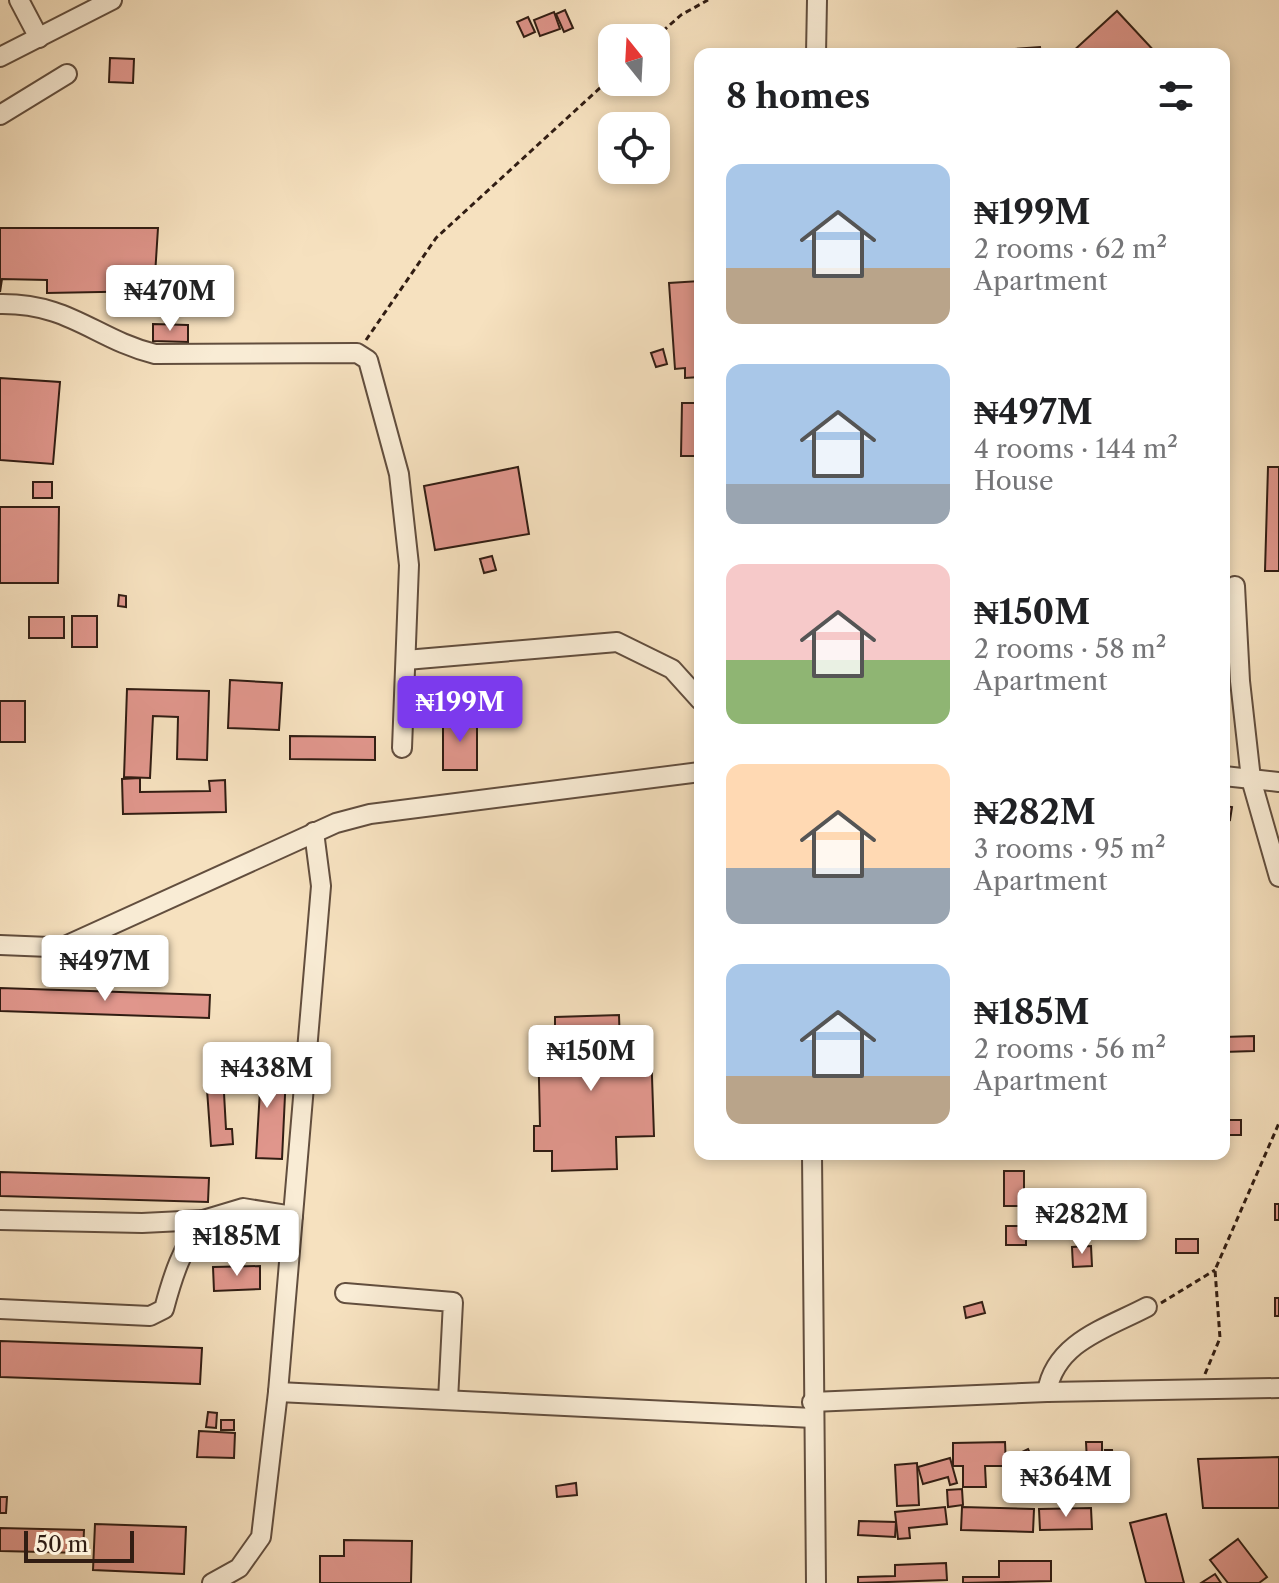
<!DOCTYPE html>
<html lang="en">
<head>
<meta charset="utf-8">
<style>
  body { margin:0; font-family:"Libre Caslon Text",serif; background:#f6f6f6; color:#202124; height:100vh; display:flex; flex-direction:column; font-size:30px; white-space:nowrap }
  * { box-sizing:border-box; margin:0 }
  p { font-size:26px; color:#757577 }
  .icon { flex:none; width:44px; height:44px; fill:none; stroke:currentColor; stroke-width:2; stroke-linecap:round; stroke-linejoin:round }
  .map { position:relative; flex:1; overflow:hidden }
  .sheet { position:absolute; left:694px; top:48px; width:536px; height:1112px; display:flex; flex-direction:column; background:#fff; border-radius:16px; box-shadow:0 4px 12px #0003 }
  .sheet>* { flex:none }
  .needle { width:52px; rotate:342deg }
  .fabs { position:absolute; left:598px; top:24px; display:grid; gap:16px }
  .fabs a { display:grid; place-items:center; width:72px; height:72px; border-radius:16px; background:#fff; box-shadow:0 4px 12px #0003; font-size:40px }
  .scale { position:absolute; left:24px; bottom:20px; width:110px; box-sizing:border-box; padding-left:8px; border:4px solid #311d13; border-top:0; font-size:22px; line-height:28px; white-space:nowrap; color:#311d13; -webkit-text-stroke:6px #f9ecd5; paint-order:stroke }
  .price { position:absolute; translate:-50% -68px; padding:0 18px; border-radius:8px; background:#fff; color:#222; font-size:26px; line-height:52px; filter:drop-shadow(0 2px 4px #0008) }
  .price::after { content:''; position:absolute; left:50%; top:48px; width:24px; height:18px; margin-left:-12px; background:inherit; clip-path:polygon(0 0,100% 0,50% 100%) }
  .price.on { background:#7c3aed; color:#fff }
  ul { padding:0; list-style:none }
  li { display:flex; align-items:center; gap:24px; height:200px; padding:0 32px }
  li span { display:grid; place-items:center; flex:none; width:224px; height:160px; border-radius:16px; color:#555 }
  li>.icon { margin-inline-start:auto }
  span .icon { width:96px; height:96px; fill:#fffc; stroke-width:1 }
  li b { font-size:34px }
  h2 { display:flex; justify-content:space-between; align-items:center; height:96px; padding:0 32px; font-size:34px }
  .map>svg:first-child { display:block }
  .building { fill:#e0968c; stroke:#311d13; stroke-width:2 }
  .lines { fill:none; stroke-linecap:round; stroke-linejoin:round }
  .minor-casing { stroke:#624e3e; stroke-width:22 }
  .path { stroke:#311d13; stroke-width:3; stroke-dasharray:6 4; stroke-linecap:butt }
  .minor { stroke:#f9ecd5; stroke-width:18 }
</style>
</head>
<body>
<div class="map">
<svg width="1279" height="1583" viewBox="0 0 1279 1583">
  <rect width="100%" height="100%" fill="#f6e1bf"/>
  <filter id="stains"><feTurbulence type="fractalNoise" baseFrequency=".0025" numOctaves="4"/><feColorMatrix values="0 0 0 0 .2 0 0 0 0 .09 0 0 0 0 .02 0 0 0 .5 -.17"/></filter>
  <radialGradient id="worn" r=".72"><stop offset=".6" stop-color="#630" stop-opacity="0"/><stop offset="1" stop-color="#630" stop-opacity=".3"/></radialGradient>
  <!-- building -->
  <g class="building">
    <path d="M565,10L573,28L564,32L556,14Z"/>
    <path d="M1117,11L1157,54H1070Z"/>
    <path d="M554,12L560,29L540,36L534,20Z"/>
    <path d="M528,17L535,32L524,37L517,22Z"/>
    <path d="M1040,47L1041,54H989L988,51Z"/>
    <path d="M110,58L134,59L133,83L109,82Z"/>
    <path d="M0,228H158L154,291L47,293V280L2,279L0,292Z"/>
    <path d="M700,281V377L685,378V368L675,369L669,283Z"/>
    <path d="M153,324L188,325V342L153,341Z"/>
    <path d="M663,349L667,364L656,367L651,353Z"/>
    <path d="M0,378L60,382L53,464L0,460Z"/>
    <path d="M682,403H700V456H681Z"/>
    <path d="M518,467L529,534L435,550L424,486Z"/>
    <path d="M1268,467H1279V571H1265Z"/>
    <rect x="33" y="482" width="19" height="16"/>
    <path d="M0,507H59L58,583H0Z"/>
    <path d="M492,556L496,570L484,573L480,559Z"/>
    <path d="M119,595L126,596V607L118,606Z"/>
    <rect x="72" y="616" width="25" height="31"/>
    <rect x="29" y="617" width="35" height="21"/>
    <path d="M230,680L282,683L279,730L228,728Z"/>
    <path d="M127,689L209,691L207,760L177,759L178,717L153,716L150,778L124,777Z"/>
    <rect x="0" y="701" width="25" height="41"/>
    <rect x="443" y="718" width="34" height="52"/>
    <path d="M290,736L375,737V760L290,759Z"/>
    <path d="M140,778V792L210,791L209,781L225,780L226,812L123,814L122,779Z"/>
    <path d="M1224,806L1232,807L1230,820L1224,819Z"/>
    <path d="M100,955L101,967L90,968V956Z"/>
    <path d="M0,988L210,995L209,1018L0,1011Z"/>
    <path d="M619,1015L620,1048L651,1047L654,1136L616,1137L617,1169L552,1171V1151H534V1126H540L538,1035L555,1034V1017Z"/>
    <path d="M1254,1036V1051L1224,1052V1037Z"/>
    <path d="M235,1059V1074L223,1075L226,1129H232L233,1144L211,1146L205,1061Z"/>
    <path d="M236,1071L286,1074L282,1159L256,1158L260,1090L235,1089Z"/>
    <rect x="1224" y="1120" width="17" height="15"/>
    <rect x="1004" y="1171" width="20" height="35"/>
    <path d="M0,1172L209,1178L208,1202L0,1196Z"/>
    <path d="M1141,1200L1142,1221L1073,1225L1072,1204Z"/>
    <rect x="1275" y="1204" width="4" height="16"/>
    <rect x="1006" y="1226" width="20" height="19"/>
    <rect x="1176" y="1239" width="22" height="14"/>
    <path d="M1091,1246L1092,1266L1073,1267L1072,1247Z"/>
    <path d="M260,1266V1289L214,1291L213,1267Z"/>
    <rect x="1275" y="1298" width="4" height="18"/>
    <path d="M982,1302L985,1313L966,1318L964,1307Z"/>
    <path d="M0,1341L202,1348L200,1384L0,1377Z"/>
    <path d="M208,1412L217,1413L216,1428L206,1427Z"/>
    <rect x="221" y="1420" width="13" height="10"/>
    <path d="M199,1431L235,1433L234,1458L197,1457Z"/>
    <path d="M1005,1442L1006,1466H985L986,1487H963V1466H953V1443Z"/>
    <path d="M1086,1442H1102V1462H1087Z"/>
    <path d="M1028,1449L1034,1463L1024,1467L1018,1454Z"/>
    <path d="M1105,1450H1112L1114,1466H1107Z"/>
    <path d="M1279,1457V1508H1203L1198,1459Z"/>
    <path d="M950,1458L957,1483L950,1485L948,1477L923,1484L918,1467Z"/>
    <path d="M917,1463L919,1505L897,1506L895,1465Z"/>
    <path d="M1054,1467L1059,1484L1035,1490L1030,1474Z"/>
    <path d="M576,1483L577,1495L557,1497L556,1486Z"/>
    <path d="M962,1489L963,1505L948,1507L947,1490Z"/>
    <path d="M0,1497H7L6,1513H0Z"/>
    <path d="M945,1507L947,1524L909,1528L910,1538L898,1539L895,1512Z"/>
    <path d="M962,1507L1034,1509L1033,1532L961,1530Z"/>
    <path d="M1091,1508L1092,1529L1040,1530L1039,1509Z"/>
    <path d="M1166,1514L1184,1583H1146L1130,1523Z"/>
    <path d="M859,1521L896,1522L895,1537L858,1535Z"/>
    <path d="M95,1524L186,1527L184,1574L93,1570Z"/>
    <path d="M0,1528L84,1530L83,1553L0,1551Z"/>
    <path d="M1238,1539L1267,1577L1259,1583H1228L1210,1560Z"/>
    <path d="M344,1540L412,1541L411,1583H320V1556H344Z"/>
    <path d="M999,1561H1051V1581L963,1583V1577H999Z"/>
    <path d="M946,1563L947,1580L858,1583V1577L895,1576V1565Z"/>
    <path d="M1215,1574L1221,1583H1201Z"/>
  </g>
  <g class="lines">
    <!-- minor casing -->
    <g class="minor-casing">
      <g id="minor">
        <path d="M19,0L39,38"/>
        <path d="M816,54L817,0"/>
        <path d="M0,57L112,0"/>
        <path d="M0,115L67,74"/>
        <path d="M0,304C70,303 95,339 155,354L357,353L368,360L399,474L409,565L402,748"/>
        <path d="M1235,586L1240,681L1251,779L1279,877"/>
        <path d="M406,660L617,642L672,669L700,700"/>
        <path d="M1224,776L1279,782"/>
        <path d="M0,945L148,951"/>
        <path d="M63,947L336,823L370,814L700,772"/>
        <path d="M812,1154L816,1583"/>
        <path d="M0,1220L142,1223L203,1220L243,1208L293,1216"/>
        <path d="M345,1293L453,1302L448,1400"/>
        <path d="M0,1309L150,1316L164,1309C173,1275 182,1248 203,1220"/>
        <path d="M278,1392L813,1418"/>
        <path d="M1047,1392C1055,1342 1107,1328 1147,1307"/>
        <path d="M812,1402L1047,1392L1279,1388"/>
        <path d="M212,1583L239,1568L261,1537L278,1392L321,886L314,832"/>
      </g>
    </g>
    <!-- path -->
    <g class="path">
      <path d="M655,38L681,15L708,0"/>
      <path d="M366,340L436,238L612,77"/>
      <path d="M1161,1303L1215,1270"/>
      <path d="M1205,1374L1220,1338L1215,1270L1279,1123"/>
    </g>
    <!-- minor -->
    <use href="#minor" class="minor"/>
  </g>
  <rect width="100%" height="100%" filter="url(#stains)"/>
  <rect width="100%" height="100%" fill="url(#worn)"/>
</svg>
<div class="fabs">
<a><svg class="needle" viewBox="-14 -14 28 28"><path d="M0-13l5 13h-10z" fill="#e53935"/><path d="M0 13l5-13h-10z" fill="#757577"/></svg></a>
<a><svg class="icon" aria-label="locate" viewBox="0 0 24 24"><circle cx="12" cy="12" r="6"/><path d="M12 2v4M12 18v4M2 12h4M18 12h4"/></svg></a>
</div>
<div class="scale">50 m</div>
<b class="price" style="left:170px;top:333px">₦470M</b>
<b class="price on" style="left:460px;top:744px">₦199M</b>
<b class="price" style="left:105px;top:1003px">₦497M</b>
<b class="price" style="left:591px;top:1093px">₦150M</b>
<b class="price" style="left:267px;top:1110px">₦438M</b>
<b class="price" style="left:1082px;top:1256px">₦282M</b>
<b class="price" style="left:237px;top:1278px">₦185M</b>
<b class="price" style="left:1066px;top:1519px">₦364M</b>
<section class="sheet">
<h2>8 homes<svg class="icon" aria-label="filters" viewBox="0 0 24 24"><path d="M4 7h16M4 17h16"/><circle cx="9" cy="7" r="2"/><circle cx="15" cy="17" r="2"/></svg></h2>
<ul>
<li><span style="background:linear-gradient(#a9c7e8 65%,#b9a48a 0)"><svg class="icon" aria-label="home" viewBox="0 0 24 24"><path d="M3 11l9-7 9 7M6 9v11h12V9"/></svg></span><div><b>₦199M</b><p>2 rooms · 62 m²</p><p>Apartment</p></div></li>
<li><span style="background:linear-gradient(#a9c7e8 75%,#9aa5b1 0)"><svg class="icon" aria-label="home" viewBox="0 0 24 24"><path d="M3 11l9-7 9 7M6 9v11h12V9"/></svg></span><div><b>₦497M</b><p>4 rooms · 144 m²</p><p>House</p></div></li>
<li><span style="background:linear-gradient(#f6c9c9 60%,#8fb573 0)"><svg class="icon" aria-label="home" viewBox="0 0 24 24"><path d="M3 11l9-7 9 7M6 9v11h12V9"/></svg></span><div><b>₦150M</b><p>2 rooms · 58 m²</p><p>Apartment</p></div></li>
<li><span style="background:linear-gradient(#ffd9b3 65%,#9aa5b1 0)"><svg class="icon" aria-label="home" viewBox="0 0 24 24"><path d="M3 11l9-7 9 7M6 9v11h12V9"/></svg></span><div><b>₦282M</b><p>3 rooms · 95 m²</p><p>Apartment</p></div></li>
<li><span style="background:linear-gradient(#a9c7e8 70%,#b9a48a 0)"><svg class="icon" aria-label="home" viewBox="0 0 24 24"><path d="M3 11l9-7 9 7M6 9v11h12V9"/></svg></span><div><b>₦185M</b><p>2 rooms · 56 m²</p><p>Apartment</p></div></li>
</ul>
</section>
</div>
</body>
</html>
